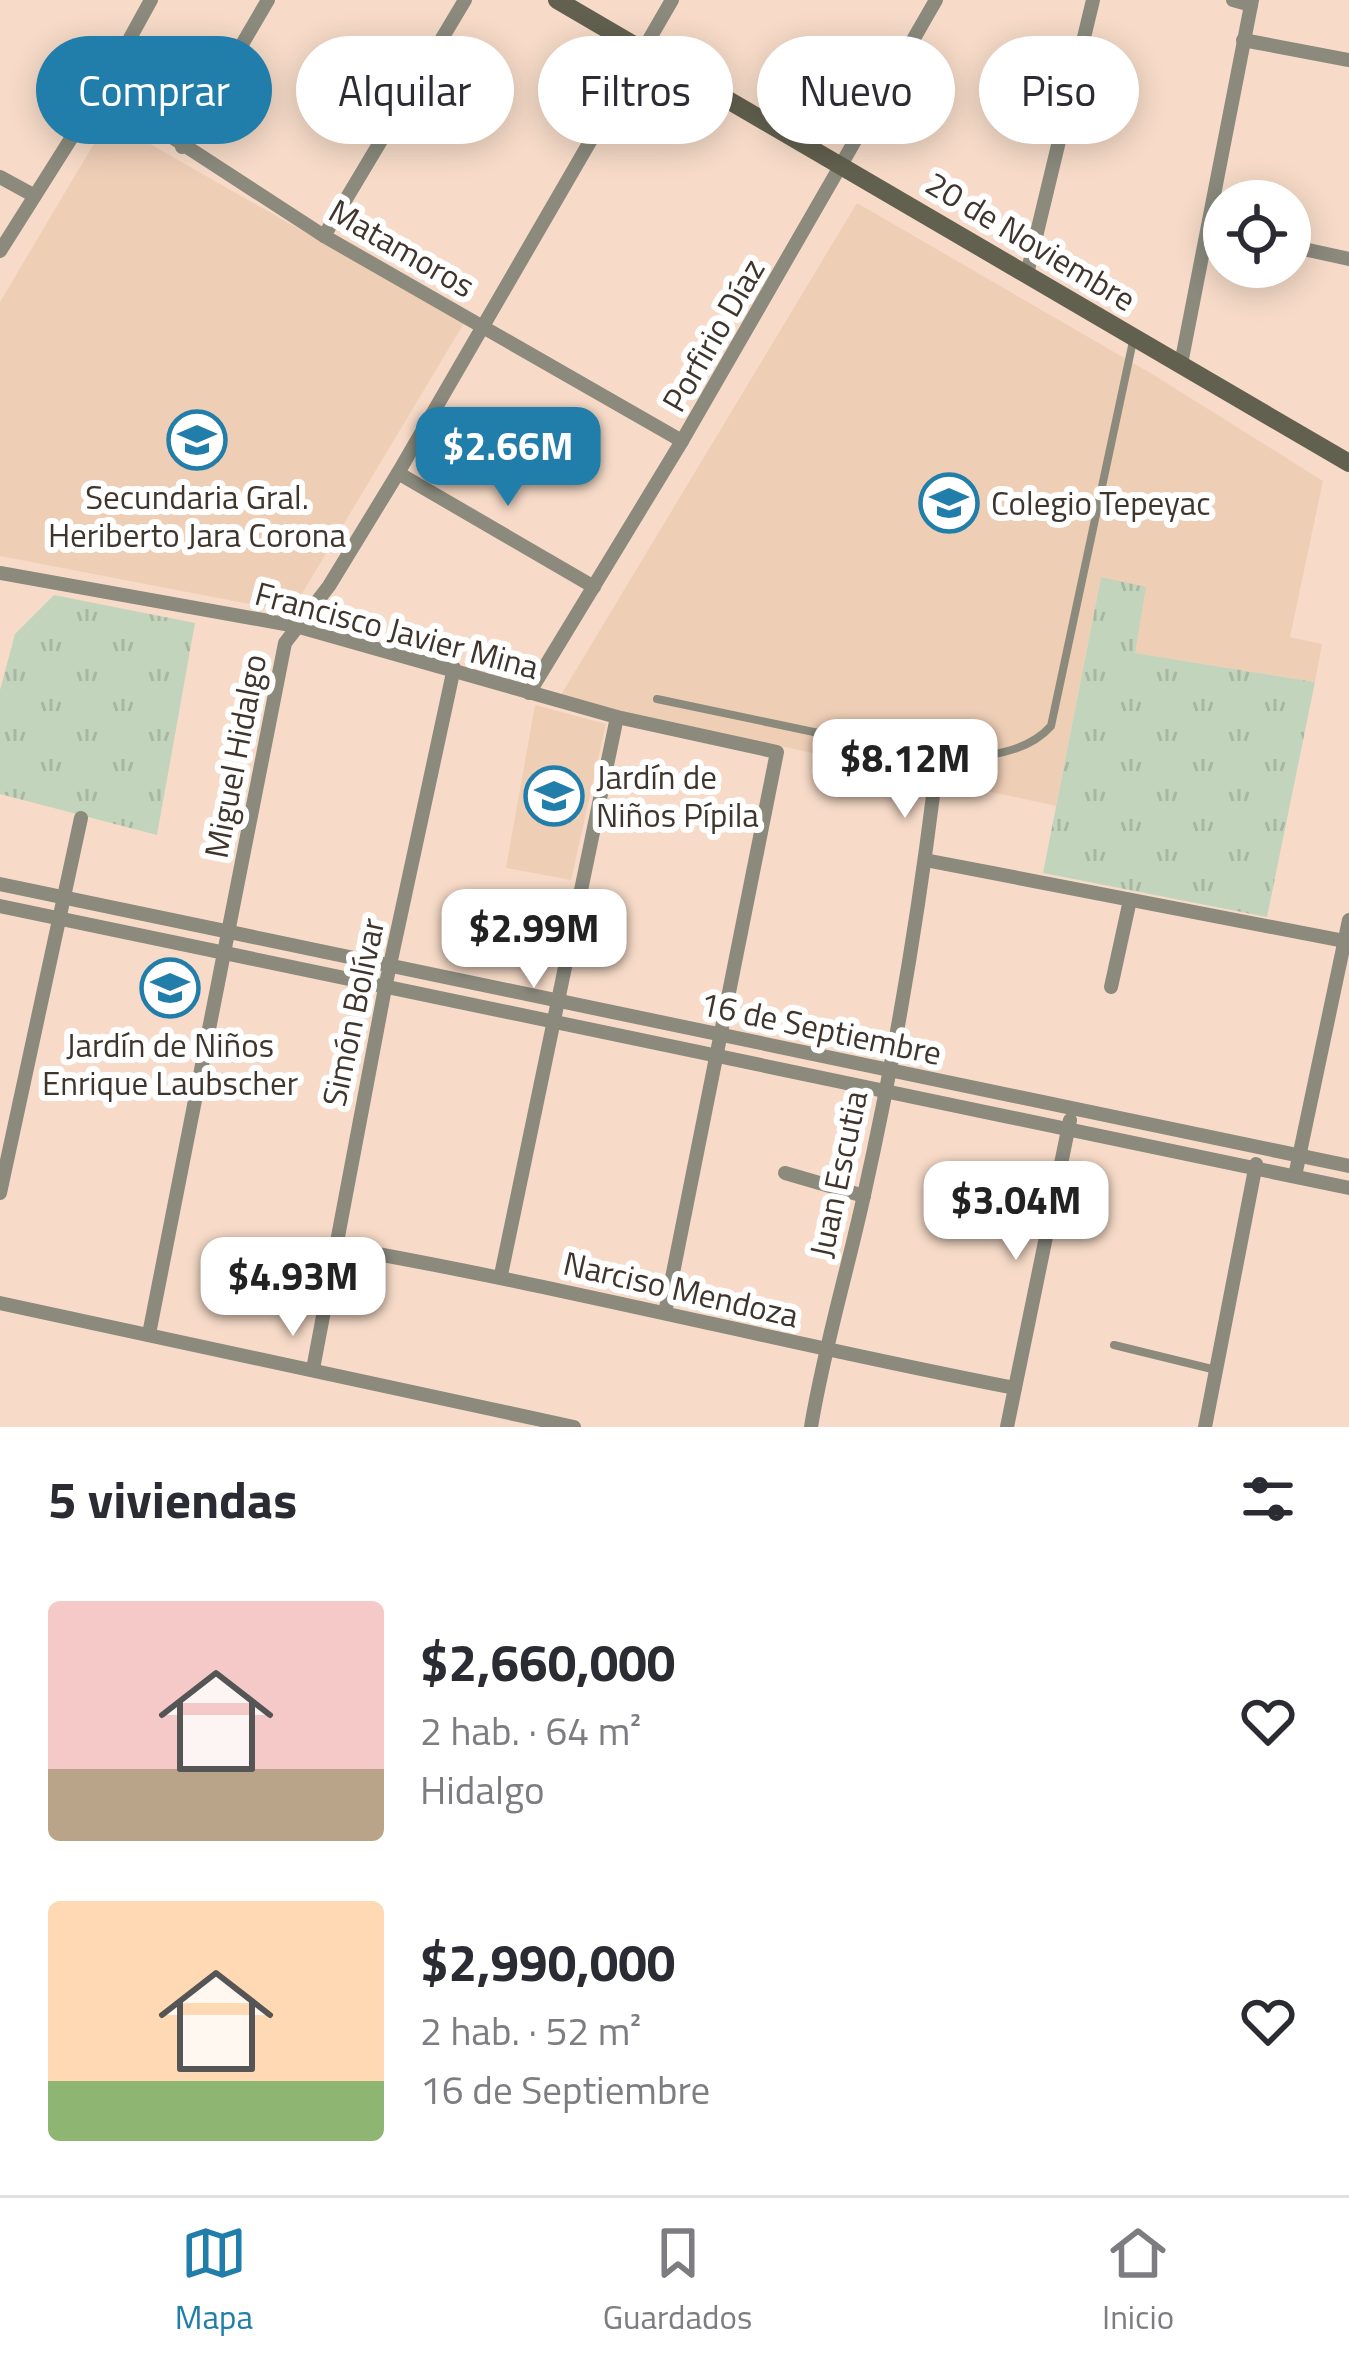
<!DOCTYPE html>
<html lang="es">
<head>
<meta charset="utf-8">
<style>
  body { margin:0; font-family:"Titillium Web",sans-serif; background:#f7f7f7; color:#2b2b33; height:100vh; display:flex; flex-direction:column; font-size:45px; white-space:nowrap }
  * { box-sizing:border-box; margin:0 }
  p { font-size:39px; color:#7c7c81 }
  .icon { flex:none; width:66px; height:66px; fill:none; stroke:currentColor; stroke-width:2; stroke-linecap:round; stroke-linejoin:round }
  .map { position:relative; height:1427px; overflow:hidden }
  .details { display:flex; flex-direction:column; background:#fff; flex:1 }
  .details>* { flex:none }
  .guide { position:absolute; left:36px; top:36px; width:1278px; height:108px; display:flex; gap:24px }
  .controls { position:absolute; left:1203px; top:180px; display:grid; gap:24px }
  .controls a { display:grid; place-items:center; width:108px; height:108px; border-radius:50%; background:#fff; box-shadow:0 6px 30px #0003; font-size:60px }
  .price { position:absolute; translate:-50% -102px; padding:0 27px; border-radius:24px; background:#fff; color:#222; font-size:39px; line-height:78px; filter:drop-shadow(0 3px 6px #0008) }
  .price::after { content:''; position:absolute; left:50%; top:72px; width:36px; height:27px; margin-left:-18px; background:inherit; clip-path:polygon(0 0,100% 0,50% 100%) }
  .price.selected { background:#217daa; color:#fff }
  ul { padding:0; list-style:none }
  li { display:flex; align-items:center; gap:36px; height:300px; padding:0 48px }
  li span { display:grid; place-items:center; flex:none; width:336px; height:240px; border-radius:12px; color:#555 }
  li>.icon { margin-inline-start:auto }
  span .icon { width:144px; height:144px; fill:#fffc; stroke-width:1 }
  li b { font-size:51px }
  h2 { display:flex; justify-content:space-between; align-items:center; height:144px; padding:0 48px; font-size:51px }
  .pill { padding:0 42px; border-radius:54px; background:#fff; box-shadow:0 6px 30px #0003; font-size:42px; line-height:108px }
  .pill.selected { background:#217daa; color:#fff }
  .menu { display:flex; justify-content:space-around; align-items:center; height:168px; border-top:3px solid #e1e1e2; background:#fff; font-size:33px; color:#7c7c81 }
  .menu a { display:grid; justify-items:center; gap:6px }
  .menu .selected { color:#217daa }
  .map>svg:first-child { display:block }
  .built { fill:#efceb6 }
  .grass { fill:url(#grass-tufts) }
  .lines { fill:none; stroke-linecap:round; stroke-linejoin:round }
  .lane { stroke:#8b8a7d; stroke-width:8 }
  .street { stroke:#8b8a7d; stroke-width:14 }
  .secondary { stroke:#62614f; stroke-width:18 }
  .labels { text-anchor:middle; stroke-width:12; stroke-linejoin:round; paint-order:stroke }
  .street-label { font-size:33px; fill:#3f352d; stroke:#fff }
  .poi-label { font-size:33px; fill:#3f352d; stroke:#fff }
</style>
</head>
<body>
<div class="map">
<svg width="1349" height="1427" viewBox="0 0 1349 1427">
  <defs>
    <pattern id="grass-tufts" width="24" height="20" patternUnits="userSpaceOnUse" patternTransform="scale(3)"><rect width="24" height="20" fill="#c2d5bc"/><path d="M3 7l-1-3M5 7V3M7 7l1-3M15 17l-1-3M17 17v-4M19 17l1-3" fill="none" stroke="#a8b7a2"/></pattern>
  </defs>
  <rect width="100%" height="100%" fill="#f7dbc8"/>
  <!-- built -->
  <g class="built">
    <path d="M108,120L464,323L291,612L0,556V302Z"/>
    <path d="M857,203L1152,374L1323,481L1290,637L1322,644L1315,682L1135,653L1101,577L1056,806L559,698Z"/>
    <path d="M535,705L606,724L571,880L506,868Z"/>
    <path d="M165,957L188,963L175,1019L152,1014Z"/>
  </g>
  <!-- grass -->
  <g class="grass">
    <path d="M1101,577L1146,587L1135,653L1315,682L1267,917L1043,873Z"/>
    <path d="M54,595L195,623L157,835L0,794V690L15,634Z"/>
  </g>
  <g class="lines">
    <!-- lane -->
    <g class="lane">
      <path d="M657,699L923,755C963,759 1022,759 1051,726L1133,341"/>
      <path d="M1114,1345L1216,1370"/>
    </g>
    <!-- street -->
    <g class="street">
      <path d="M1233,0L1251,5"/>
      <path d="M1243,40L1349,60"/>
      <path d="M101,91L324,236L682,441"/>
      <path d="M182,147L268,0"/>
      <path d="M0,177L33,195"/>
      <path d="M324,236L465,0"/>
      <path d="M1290,246L1349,259"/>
      <path d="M0,251L101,91L151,0"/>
      <path d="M1027,274L1093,0"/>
      <path d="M1181,364L1252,0"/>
      <path d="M398,473L594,587"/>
      <path d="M0,573L296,626L617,717L777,752L665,1313"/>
      <path d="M529,693L682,441L936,0"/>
      <path d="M925,860L1349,942"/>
      <path d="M0,884L1349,1166"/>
      <path d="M0,906L1349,1188"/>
      <path d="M1111,987L1130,900"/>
      <path d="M785,1173L864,1196"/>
      <path d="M1295,1176L1349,920"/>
      <path d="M0,1193L81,818"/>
      <path d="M333,1246C562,1286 787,1344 1015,1388"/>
      <path d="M501,1275L617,717"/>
      <path d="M0,1303L574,1427"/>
      <path d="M149,1334L285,643L329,586L398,473L672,0"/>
      <path d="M313,1369L385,988L454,668"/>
      <path d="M811,1427C824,1348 847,1273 864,1195C894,1061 917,924 934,788"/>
      <path d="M1007,1427L1070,1120"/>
      <path d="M1205,1427L1256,1164"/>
    </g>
    <!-- secondary -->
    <path class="secondary" d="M557,0L1349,463"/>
  </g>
  <!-- icons -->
  <defs>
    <g id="school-ring" transform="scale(3)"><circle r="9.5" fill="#fff" stroke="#217daa" stroke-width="1.5"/><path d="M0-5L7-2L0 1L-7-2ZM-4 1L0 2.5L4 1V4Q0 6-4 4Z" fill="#217daa"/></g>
  </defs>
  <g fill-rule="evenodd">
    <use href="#school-ring" x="197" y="440"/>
    <use href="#school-ring" x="949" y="503"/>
    <use href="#school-ring" x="554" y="796"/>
    <use href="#school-ring" x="170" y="988"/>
  </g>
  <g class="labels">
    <!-- street labels -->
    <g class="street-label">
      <text transform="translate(1031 241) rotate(31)" y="12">20 de Noviembre</text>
      <text transform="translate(402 248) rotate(30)" y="12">Matamoros</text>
      <text transform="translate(713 335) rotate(-60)" y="12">Porfirio Díaz</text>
      <text transform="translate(397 630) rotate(15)" y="12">Francisco Javier Mina</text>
      <text transform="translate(235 756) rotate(-79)" y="12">Miguel Hidalgo</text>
      <text transform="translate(353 1012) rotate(-78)" y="12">Simón Bolívar</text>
      <text transform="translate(821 1028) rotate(12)" y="12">16 de Septiembre</text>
      <text transform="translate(838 1174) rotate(-78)" y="12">Juan Escutia</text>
      <text transform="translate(681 1289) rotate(13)" y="12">Narciso Mendoza</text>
    </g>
    <!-- poi labels -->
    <g class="poi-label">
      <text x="197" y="509">Secundaria Gral.<tspan x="197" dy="38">Heriberto Jara Corona</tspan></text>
      <text x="991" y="515" text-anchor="start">Colegio Tepeyac</text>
      <text x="596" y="789" text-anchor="start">Jardín de<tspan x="596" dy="38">Niños Pípila</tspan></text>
      <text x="170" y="1057">Jardín de Niños<tspan x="170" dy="38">Enrique Laubscher</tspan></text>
    </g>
  </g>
</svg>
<div class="controls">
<a><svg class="icon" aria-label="locate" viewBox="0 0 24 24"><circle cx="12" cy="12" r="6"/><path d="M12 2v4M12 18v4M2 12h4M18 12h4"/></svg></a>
</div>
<b class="price selected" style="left:508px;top:509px">$2.66M</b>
<b class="price" style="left:905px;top:821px">$8.12M</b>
<b class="price" style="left:534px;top:991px">$2.99M</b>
<b class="price" style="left:1016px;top:1263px">$3.04M</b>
<b class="price" style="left:293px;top:1339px">$4.93M</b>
<div class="guide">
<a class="pill selected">Comprar</a>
<a class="pill">Alquilar</a>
<a class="pill">Filtros</a>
<a class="pill">Nuevo</a>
<a class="pill">Piso</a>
</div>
</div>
<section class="details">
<h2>5 viviendas<svg class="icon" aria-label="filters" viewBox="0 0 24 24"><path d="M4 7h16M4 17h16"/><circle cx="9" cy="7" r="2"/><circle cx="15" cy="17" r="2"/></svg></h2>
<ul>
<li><span style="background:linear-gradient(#f6c9c9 70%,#b9a48a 0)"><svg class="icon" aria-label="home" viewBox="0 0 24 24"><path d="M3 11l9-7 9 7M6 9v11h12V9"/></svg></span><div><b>$2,660,000</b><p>2 hab. · 64 m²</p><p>Hidalgo</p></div><svg class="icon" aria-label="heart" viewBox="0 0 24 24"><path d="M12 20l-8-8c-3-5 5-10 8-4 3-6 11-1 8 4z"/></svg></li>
<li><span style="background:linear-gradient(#ffd9b3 75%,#8fb573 0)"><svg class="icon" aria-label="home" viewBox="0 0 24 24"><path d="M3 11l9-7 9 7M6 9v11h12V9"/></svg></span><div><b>$2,990,000</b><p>2 hab. · 52 m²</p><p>16 de Septiembre</p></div><svg class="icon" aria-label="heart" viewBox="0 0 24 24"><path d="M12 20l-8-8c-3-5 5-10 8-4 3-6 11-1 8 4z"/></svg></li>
</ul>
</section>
<nav class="menu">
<a class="selected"><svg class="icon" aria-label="map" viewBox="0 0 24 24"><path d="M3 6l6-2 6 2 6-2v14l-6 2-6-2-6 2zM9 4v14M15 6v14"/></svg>Mapa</a>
<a><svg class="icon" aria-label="saved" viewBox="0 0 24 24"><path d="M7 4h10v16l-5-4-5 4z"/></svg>Guardados</a>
<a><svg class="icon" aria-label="home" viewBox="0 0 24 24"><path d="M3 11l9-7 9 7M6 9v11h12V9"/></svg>Inicio</a>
</nav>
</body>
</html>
